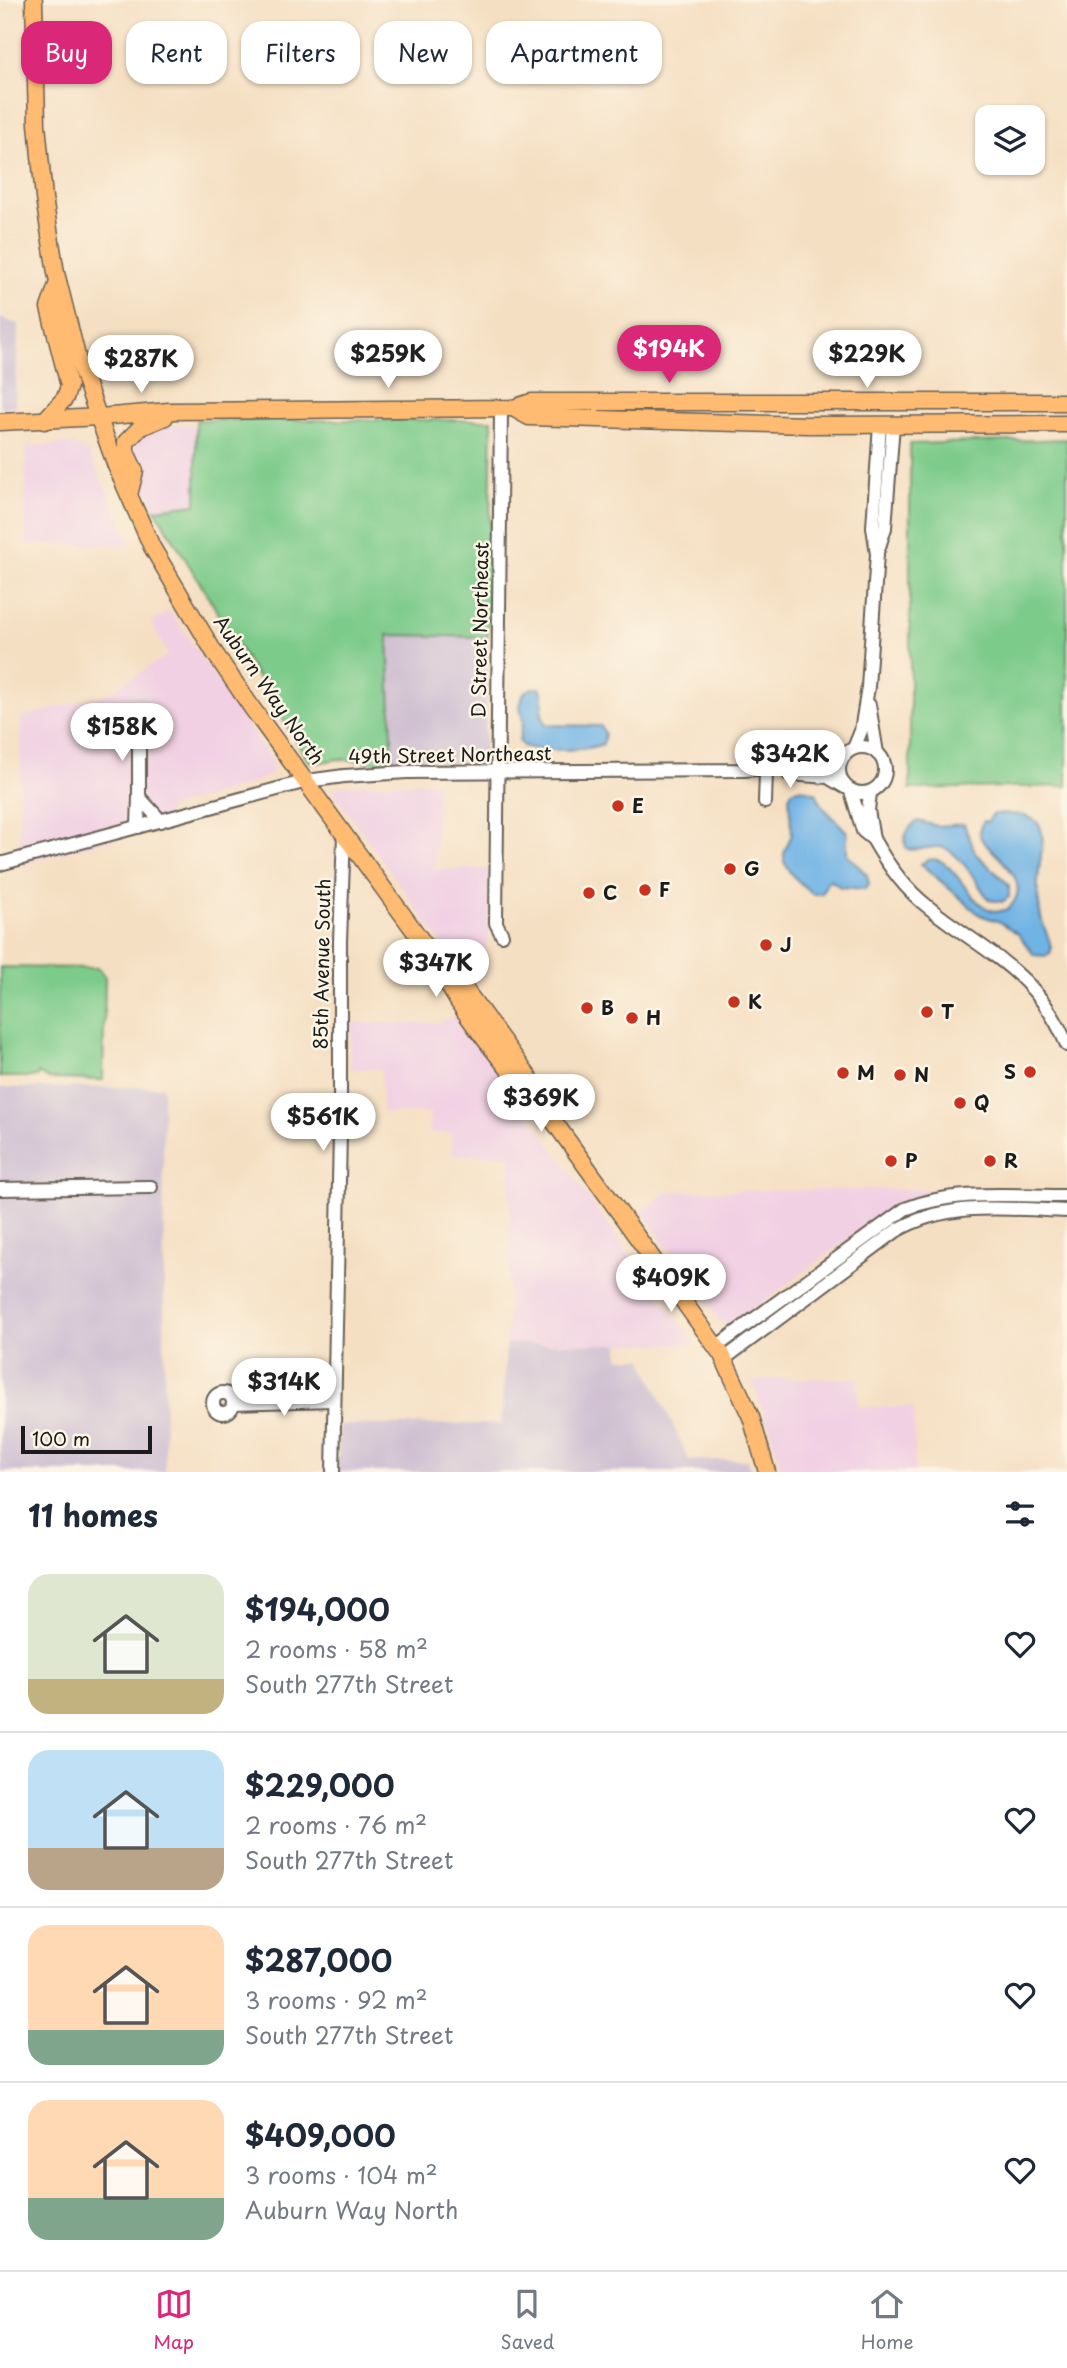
<!DOCTYPE html>
<html lang="en">
<head>
<meta charset="utf-8">
<style>
  body { margin:0; font-family:"Playpen Sans",sans-serif; background:#f2f2f3; color:#1f2937; height:100vh; display:flex; flex-direction:column; font-size:26px; white-space:nowrap }
  * { box-sizing:border-box; margin:0 }
  p { font-size:23px; color:#747a83 }
  .icon { flex:none; width:38px; height:38px; fill:none; stroke:currentColor; stroke-width:2; stroke-linecap:round; stroke-linejoin:round }
  .map { position:relative; height:1472px; overflow:hidden }
  .side { display:flex; flex-direction:column; background:#fff; flex:1 }
  .side>* { flex:none }
  .guide { position:absolute; left:21px; top:21px; width:700px; height:63px; display:flex; gap:14px }
  .buttons { position:absolute; left:975px; top:105px; display:grid; gap:14px }
  .buttons a { display:grid; place-items:center; width:70px; height:70px; border-radius:14px; background:#fff; box-shadow:0 2px 5px #0004; font-size:35px }
  .scale { position:absolute; left:21px; bottom:18px; width:131px; box-sizing:border-box; padding-left:7px; border:4px solid #1c1c1c; border-top:0; font-size:19px; line-height:24px; white-space:nowrap; color:#1c1c1c; -webkit-text-stroke:5px #fcf5e5; paint-order:stroke }
  .price { position:absolute; translate:-50% -60px; padding:0 16px; border-radius:24px; background:#fff; color:#222; font-size:23px; line-height:46px; filter:drop-shadow(0 2px 4px #0008) }
  .price::after { content:''; position:absolute; left:50%; top:42px; width:21px; height:16px; margin-left:-10px; background:inherit; clip-path:polygon(0 0,100% 0,50% 100%) }
  .price.current { background:#db2777; color:#fff }
  ul { padding:0; list-style:none }
  li { display:flex; align-items:center; gap:21px; height:175px; padding:0 28px }
  li+li { border-top:2px solid #e0e1e3 }
  li span { display:grid; place-items:center; flex:none; width:196px; height:140px; border-radius:21px; color:#555 }
  li>.icon { margin-inline-start:auto }
  span .icon { width:84px; height:84px; fill:#fffc; stroke-width:1 }
  li b { font-size:30px }
  h2 { display:flex; justify-content:space-between; align-items:center; height:84px; padding:0 28px; font-size:30px }
  .chip { padding:0 24px; border-radius:21px; background:#fff; box-shadow:0 2px 5px #0004; font-size:24px; line-height:63px }
  .chip.current { background:#db2777; color:#fff }
  .dock { display:flex; justify-content:space-around; align-items:center; height:98px; border-top:2px solid #e0e1e3; background:#fff; font-size:19px; color:#747a83 }
  .dock a { display:grid; justify-items:center; gap:4px }
  .dock .current { color:#db2777 }
  .map>svg:first-child { display:block }
  .built { fill:#f1d0e3 }
  .industrial { fill:#cebed1 }
  .green { fill:#7dcb8a; stroke:#4c7453; stroke-width:2 }
  .water { fill:#6fb3e5; stroke:#466880; stroke-width:2 }
  .lines { fill:none; stroke-linecap:round; stroke-linejoin:round }
  .minor-casing { stroke:#686056; stroke-width:16 }
  .major-casing { stroke:#686056; stroke-width:19 }
  .minor { stroke:#fff; stroke-width:12 }
  .major { stroke:#ffbb71; stroke-width:16 }
  .poi-dot { fill:#c8321e; stroke:#fcf5e5; stroke-width:2.5 }
  .labels { text-anchor:middle; stroke-width:5; stroke-linejoin:round; paint-order:stroke }
  .street-label { font-size:19px; fill:#1c1c1c; stroke:#fcf5e5 }
  .poi-label { font-size:19px; font-weight:bold; fill:#1c1c1c; stroke:#fcf5e5; text-anchor:start }
</style>
</head>
<body>
<div class="map">
<svg width="1067" height="1472" viewBox="0 0 1067 1472">
  <rect width="100%" height="100%" fill="#fcf5e5"/>
  <filter id="ink" filterUnits="userSpaceOnUse"><feTurbulence type="fractalNoise" baseFrequency=".0143" numOctaves="2"/><feDisplacementMap in="SourceGraphic" scale="14" xChannelSelector="R" yChannelSelector="G"/><feConvolveMatrix kernelMatrix="1 2 1 2 8 2 1 2 1" color-interpolation-filters="sRGB"/></filter>
  <filter id="wash" filterUnits="userSpaceOnUse"><feTurbulence type="fractalNoise" baseFrequency=".00686" numOctaves="4" result="noise"/><feDisplacementMap in="SourceGraphic" scale="28" xChannelSelector="R" yChannelSelector="G"/><feGaussianBlur stdDeviation="1.57" result="paint"/><feColorMatrix in="noise" values="0 0 0 0 0 0 0 0 0 0 0 0 0 0 0 0 0 1.4 0 .05"/><feComposite in="paint" operator="in"/></filter>
  <g filter="url(#wash)">
    <rect width="100%" height="100%" fill="#f5dfc2"/>
    <!-- built -->
    <g class="built">
      <path d="M196,424V504L155,509L134,461L133,451L136,441L154,427Z"/>
      <path d="M72,444L89,453L132,545L26,544V446Z"/>
      <path d="M170,611L273,762L272,771L268,776L239,788L168,808L166,824L19,865L21,717L107,694L168,655L151,622Z"/>
      <path d="M437,782L435,869H490V931L487,945L478,958L466,969L458,966L333,791L334,788L340,786L368,784Z"/>
      <path d="M457,1015L635,1262L696,1344H506L510,1262V1155H452L451,1133H430V1113H382L381,1069H350L351,1023H440Z"/>
      <path d="M933,1189L879,1216L734,1324L729,1326L721,1322L641,1211L669,1191Z"/>
      <path d="M858,1378L859,1407H914L915,1472H782L771,1431L752,1382L764,1379Z"/>
    </g>
    <!-- industrial -->
    <g class="industrial">
      <path d="M0,318L18,324L15,407H0Z"/>
      <path d="M388,635L488,637L484,765L393,764Z"/>
      <path d="M163,1087L165,1472H0V1088Z"/>
      <path d="M506,1344H619V1358H642L689,1460H748L751,1472H338L339,1425L502,1424Z"/>
    </g>
    <!-- green -->
    <g class="green">
      <path d="M196,420H492L488,637L388,635L393,764L338,759L317,763L308,761L155,509L196,504Z"/>
      <path d="M1067,439V786L910,789V444Z"/>
      <path d="M0,967L98,968L105,977L103,1080L49,1079L38,1073V1077H0Z"/>
    </g>
    <!-- water -->
    <g class="water">
      <path d="M533,688H540L543,694C544,705 538,715 547,725L601,726L605,734L603,744C586,751 540,752 523,746L519,741L523,722L520,706L524,692Z"/>
      <path d="M801,788L816,793L823,807L847,832V854L867,875L869,884L865,889L840,887L831,880L828,881L821,894H812L792,875L784,862V853L792,834L789,796L792,791Z"/>
      <path d="M995,814C1067,810 1035,849 1038,893C1039,902 1039,912 1042,921C1045,932 1052,941 1051,952L1046,956L1034,955L1018,934L1000,922L980,915L921,864C955,838 968,926 1008,909C1035,883 999,859 982,840C978,832 979,828 984,821L988,822L992,815Z"/>
      <path d="M918,821L937,826L964,824L976,854L1009,885V897L1002,902L989,900C978,885 959,849 940,847C929,846 917,852 907,849C901,838 908,827 918,821Z"/>
    </g>
  </g>
  <g filter="url(#ink)">
    <g class="lines">
      <!-- minor casing -->
      <g class="minor-casing">
        <g id="minor">
          <path d="M501,409L496,923L502,935"/>
          <path d="M878,550L885,528L893,424"/>
          <path d="M869,705L877,753"/>
          <circle cx="862" cy="770" r="23"/>
          <path d="M854,748L861,731L868,687L877,554L873,527L880,424"/>
          <path d="M789,774L828,777L845,787"/>
          <path d="M851,791L863,831L873,839L868,810L870,793"/>
          <path d="M139,797V730"/>
          <path d="M765,802L766,772"/>
          <path d="M138,827L139,797L161,821"/>
          <path d="M873,839C887,864 904,888 927,906C985,953 1036,970 1067,1045"/>
          <path d="M0,864L307,781L344,776L407,772L744,770L803,766L847,752"/>
          <path d="M0,1189L151,1187"/>
          <path d="M716,1347L905,1209C955,1189 1013,1196 1067,1196"/>
          <path d="M724,1359L896,1231C948,1200 1009,1209 1067,1211"/>
          <circle cx="223" cy="1403" r="10"/>
          <path d="M233,1403L333,1400"/>
          <path d="M333,1472L340,1133V941L344,835"/>
        </g>
      </g>
      <!-- major casing -->
      <g class="major-casing">
        <g id="major">
          <path d="M34,0L37,124L44,198L56,273L78,360L116,466L152,547L214,652L252,708L440,966C450,999 500,1058 522,1086L533,1092"/>
          <path d="M513,408L529,417L808,425L1067,424"/>
          <path d="M44,421L65,398L69,386L49,308L58,282"/>
          <path d="M0,422L100,417L169,411L513,408L531,402H1067"/>
          <path d="M129,495L135,471L126,452V442L141,427L165,417"/>
          <path d="M456,977L531,1080L533,1092L542,1105L722,1355L751,1417L767,1472"/>
        </g>
      </g>
      <!-- minor -->
      <use href="#minor" class="minor"/>
      <!-- major -->
      <use href="#major" class="major"/>
    </g>
  </g>
  <!-- markers -->
  <g class="poi-dot">
    <circle cx="618" cy="806" r="7"/>
    <circle cx="730" cy="869" r="7"/>
    <circle cx="645" cy="890" r="7"/>
    <circle cx="589" cy="893" r="7"/>
    <circle cx="766" cy="945" r="7"/>
    <circle cx="734" cy="1002" r="7"/>
    <circle cx="587" cy="1008" r="7"/>
    <circle cx="927" cy="1012" r="7"/>
    <circle cx="632" cy="1018" r="7"/>
    <circle cx="1030" cy="1072" r="7"/>
    <circle cx="843" cy="1073" r="7"/>
    <circle cx="900" cy="1075" r="7"/>
    <circle cx="960" cy="1103" r="7"/>
    <circle cx="891" cy="1161" r="7"/>
    <circle cx="990" cy="1161" r="7"/>
  </g>
  <g class="labels">
    <!-- street labels -->
    <g class="street-label">
      <text transform="translate(480 630) rotate(-89)" y="7">D Street Northeast</text>
      <text transform="translate(269 690) rotate(55)" y="7">Auburn Way North</text>
      <text transform="translate(450 755) rotate(-1)" y="7">49th Street Northeast</text>
      <text transform="translate(322 964) rotate(-89)" y="7">85th Avenue South</text>
    </g>
    <!-- poi labels -->
    <g class="poi-label">
      <text x="632" y="813">E</text>
      <text x="744" y="876">G</text>
      <text x="659" y="897">F</text>
      <text x="603" y="900">C</text>
      <text x="780" y="952">J</text>
      <text x="748" y="1009">K</text>
      <text x="601" y="1015">B</text>
      <text x="941" y="1019">T</text>
      <text x="646" y="1025">H</text>
      <text x="1016" y="1079" text-anchor="end">S</text>
      <text x="857" y="1080">M</text>
      <text x="914" y="1082">N</text>
      <text x="974" y="1110">Q</text>
      <text x="905" y="1168">P</text>
      <text x="1004" y="1168">R</text>
    </g>
  </g>
</svg>
<div class="buttons">
<a><svg class="icon" aria-label="layers" viewBox="0 0 24 24"><path d="M12 4l9 5-9 5-9-5zM3 14l9 5 9-5"/></svg></a>
</div>
<div class="scale">100 m</div>
<b class="price current" style="left:669px;top:385px">$194K</b>
<b class="price" style="left:388px;top:390px">$259K</b>
<b class="price" style="left:867px;top:390px">$229K</b>
<b class="price" style="left:141px;top:395px">$287K</b>
<b class="price" style="left:122px;top:763px">$158K</b>
<b class="price" style="left:790px;top:790px">$342K</b>
<b class="price" style="left:436px;top:999px">$347K</b>
<b class="price" style="left:541px;top:1134px">$369K</b>
<b class="price" style="left:323px;top:1153px">$561K</b>
<b class="price" style="left:671px;top:1314px">$409K</b>
<b class="price" style="left:284px;top:1418px">$314K</b>
<div class="guide">
<a class="chip current">Buy</a>
<a class="chip">Rent</a>
<a class="chip">Filters</a>
<a class="chip">New</a>
<a class="chip">Apartment</a>
</div>
</div>
<section class="side">
<h2>11 homes<svg class="icon" aria-label="filters" viewBox="0 0 24 24"><path d="M4 7h16M4 17h16"/><circle cx="9" cy="7" r="2"/><circle cx="15" cy="17" r="2"/></svg></h2>
<ul>
<li><span style="background:linear-gradient(#dfe7d0 75%,#c2b280 0)"><svg class="icon" aria-label="home" viewBox="0 0 24 24"><path d="M3 11l9-7 9 7M6 9v11h12V9"/></svg></span><div><b>$194,000</b><p>2 rooms · 58 m²</p><p>South 277th Street</p></div><svg class="icon" aria-label="heart" viewBox="0 0 24 24"><path d="M12 20l-8-8c-3-5 5-10 8-4 3-6 11-1 8 4z"/></svg></li>
<li><span style="background:linear-gradient(#bfe0f5 70%,#b9a48a 0)"><svg class="icon" aria-label="home" viewBox="0 0 24 24"><path d="M3 11l9-7 9 7M6 9v11h12V9"/></svg></span><div><b>$229,000</b><p>2 rooms · 76 m²</p><p>South 277th Street</p></div><svg class="icon" aria-label="heart" viewBox="0 0 24 24"><path d="M12 20l-8-8c-3-5 5-10 8-4 3-6 11-1 8 4z"/></svg></li>
<li><span style="background:linear-gradient(#ffd9b3 75%,#7fa58c 0)"><svg class="icon" aria-label="home" viewBox="0 0 24 24"><path d="M3 11l9-7 9 7M6 9v11h12V9"/></svg></span><div><b>$287,000</b><p>3 rooms · 92 m²</p><p>South 277th Street</p></div><svg class="icon" aria-label="heart" viewBox="0 0 24 24"><path d="M12 20l-8-8c-3-5 5-10 8-4 3-6 11-1 8 4z"/></svg></li>
<li><span style="background:linear-gradient(#ffd9b3 70%,#7fa58c 0)"><svg class="icon" aria-label="home" viewBox="0 0 24 24"><path d="M3 11l9-7 9 7M6 9v11h12V9"/></svg></span><div><b>$409,000</b><p>3 rooms · 104 m²</p><p>Auburn Way North</p></div><svg class="icon" aria-label="heart" viewBox="0 0 24 24"><path d="M12 20l-8-8c-3-5 5-10 8-4 3-6 11-1 8 4z"/></svg></li>
</ul>
</section>
<nav class="dock">
<a class="current"><svg class="icon" aria-label="map" viewBox="0 0 24 24"><path d="M3 6l6-2 6 2 6-2v14l-6 2-6-2-6 2zM9 4v14M15 6v14"/></svg>Map</a>
<a><svg class="icon" aria-label="saved" viewBox="0 0 24 24"><path d="M7 4h10v16l-5-4-5 4z"/></svg>Saved</a>
<a><svg class="icon" aria-label="home" viewBox="0 0 24 24"><path d="M3 11l9-7 9 7M6 9v11h12V9"/></svg>Home</a>
</nav>
</body>
</html>
